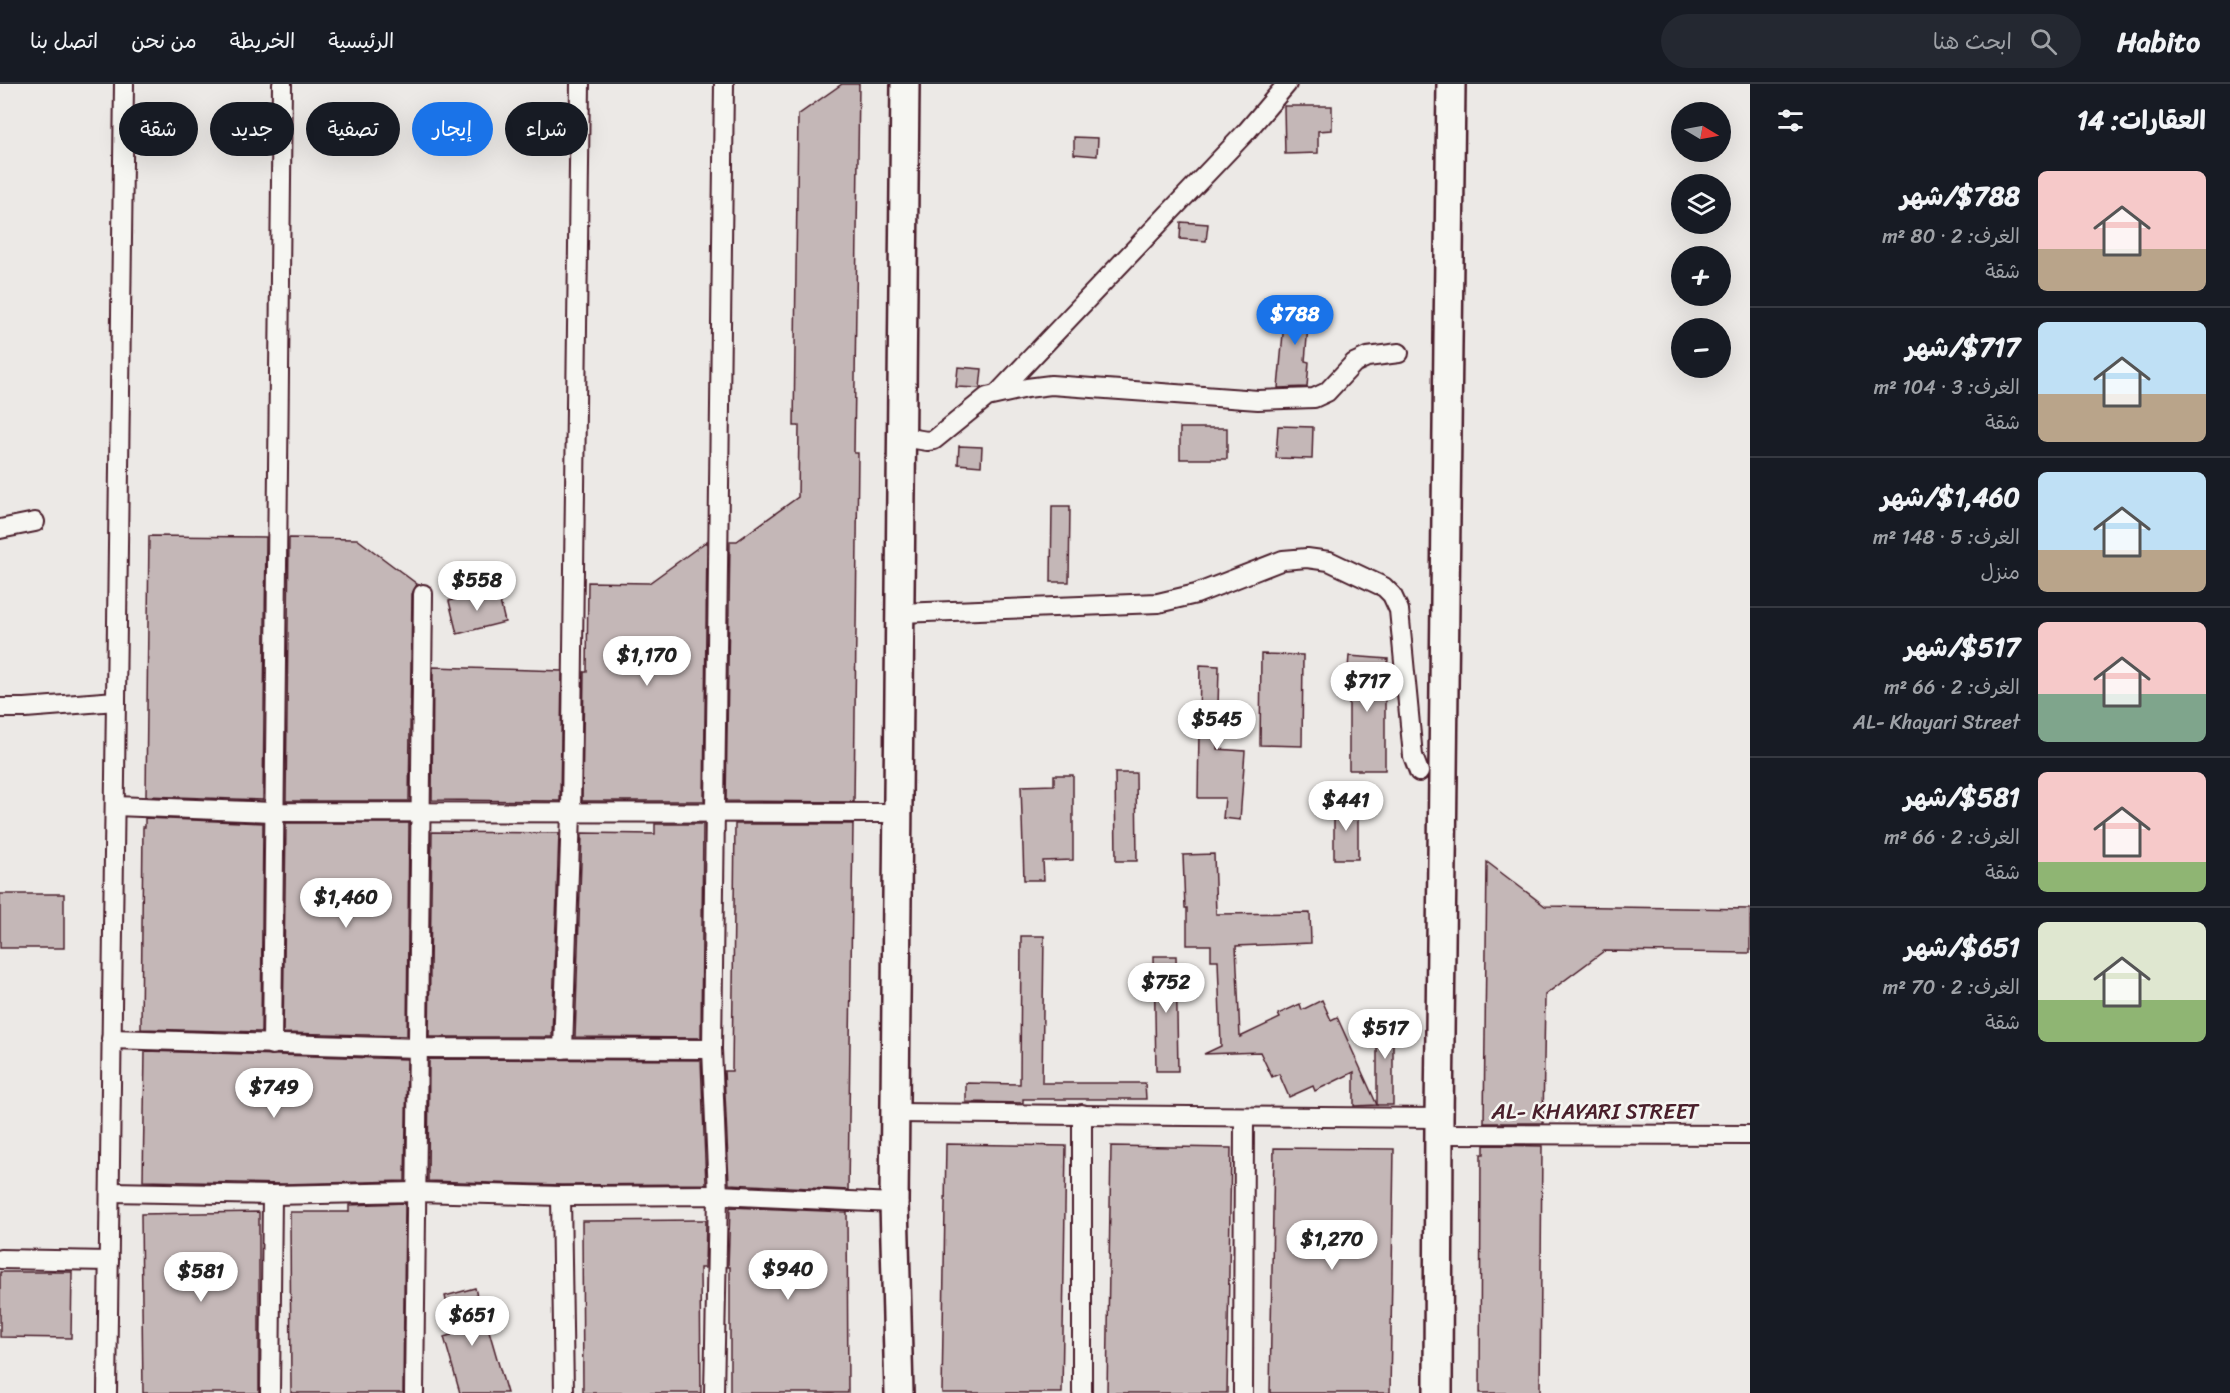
<!DOCTYPE html>
<html lang="ar">
<head>
<meta charset="utf-8">
<style>
  body { margin:0; font-family:Sriracha,"Playpen Sans Arabic",sans-serif; background:#242831; color:#f1f3f6; direction:rtl; height:100vh; display:flex; flex-direction:column; font-size:22px; white-space:nowrap }
  * { box-sizing:border-box; margin:0 }
  p { font-size:20px; color:#9ea1a6 }
  .icon { flex:none; width:33px; height:33px; fill:none; stroke:currentColor; stroke-width:2; stroke-linecap:round; stroke-linejoin:round }
  .map { position:relative; flex:1; overflow:hidden; direction:ltr }
  .details { display:flex; flex-direction:column; background:#171b24; width:480px }
  .details>* { flex:none }
  .top-card { position:absolute; left:18px; top:18px; width:570px; height:54px; direction:rtl; display:flex; gap:12px }
  .needle { width:39px; rotate:100deg }
  .fabs { position:absolute; left:1671px; top:18px; display:grid; gap:12px }
  .fabs a { display:grid; place-items:center; width:60px; height:60px; border-radius:50%; background:#171b24; box-shadow:0 6px 24px #0002; font-size:30px }
  .price { position:absolute; translate:-50% -51px; padding:0 14px; border-radius:21px; background:#fff; color:#222; font-size:20px; line-height:39px; filter:drop-shadow(0 2px 3px #0008) }
  .price::after { content:''; position:absolute; left:50%; top:36px; width:18px; height:14px; margin-left:-9px; background:inherit; clip-path:polygon(0 0,100% 0,50% 100%) }
  .price.active { background:#1a73e8; color:#fff }
  ul { padding:0; list-style:none }
  li { display:flex; align-items:center; gap:18px; height:150px; padding:0 24px }
  li+li { border-top:2px solid #363941 }
  li span { display:grid; place-items:center; flex:none; width:168px; height:120px; border-radius:9px; color:#555 }
  li>.icon { margin-inline-start:auto }
  span .icon { width:72px; height:72px; fill:#fffc; stroke-width:1 }
  li b { font-size:26px }
  h2 { display:flex; justify-content:space-between; align-items:center; height:72px; padding:0 24px; font-size:26px }
  .tag { padding:0 21px; border-radius:27px; background:#171b24; box-shadow:0 6px 24px #0002; font-size:21px; line-height:54px }
  .tag.active { background:#1a73e8; color:#fff }
  header { display:flex; align-items:center; gap:36px; box-sizing:border-box; height:84px; padding:0 30px; background:#171b24; border-bottom:2px solid #363941 }
  header strong { font-size:28px }
  nav { display:flex; gap:33px; margin-inline-start:auto; font-size:21px }
  .search { width:420px; height:54px; background:#242831; display:flex; align-items:center; gap:15px; box-sizing:border-box; padding:0 21px; border-radius:33px; color:#9ea1a6; font-size:22px }
  main { display:flex; flex:1; min-height:0 }
  .map>svg:first-child { display:block }
  .building { fill:#c4b7b7; stroke:#4a1f2b; stroke-width:1.5 }
  .lines { fill:none; stroke-linecap:round; stroke-linejoin:round }
  .street-casing { stroke:#4a1f2b; stroke-width:22 }
  .secondary-casing { stroke:#4a1f2b; stroke-width:32 }
  .street { stroke:#f6f6f2; stroke-width:18 }
  .secondary { stroke:#f6f6f2; stroke-width:27 }
  .labels { text-anchor:middle; stroke-width:5; stroke-linejoin:round; paint-order:stroke }
  .street-label { font-size:22px; fill:#4a1f2b; stroke:#f6f6f2 }
</style>
</head>
<body>
<header>
<strong>Habito</strong>
<div class="search"><svg class="icon" aria-label="search" viewBox="0 0 24 24"><circle cx="10" cy="10" r="6"/><path d="M15 15l6 6"/></svg>ابحث هنا</div>
<nav><a>الرئيسية</a><a>الخريطة</a><a>من نحن</a><a>اتصل بنا</a></nav>
</header>
<main>
<section class="details">
<h2>العقارات: 14<svg class="icon" aria-label="filters" viewBox="0 0 24 24"><path d="M4 7h16M4 17h16"/><circle cx="9" cy="7" r="2"/><circle cx="15" cy="17" r="2"/></svg></h2>
<ul>
<li><span style="background:linear-gradient(#f6c9c9 65%,#b9a48a 0)"><svg class="icon" aria-label="home" viewBox="0 0 24 24"><path d="M3 11l9-7 9 7M6 9v11h12V9"/></svg></span><div><b>$788/شهر</b><p>الغرف: 2 · 80 m²</p><p>شقة</p></div></li>
<li><span style="background:linear-gradient(#bfe0f5 60%,#b9a48a 0)"><svg class="icon" aria-label="home" viewBox="0 0 24 24"><path d="M3 11l9-7 9 7M6 9v11h12V9"/></svg></span><div><b>$717/شهر</b><p>الغرف: 3 · 104 m²</p><p>شقة</p></div></li>
<li><span style="background:linear-gradient(#bfe0f5 65%,#b9a48a 0)"><svg class="icon" aria-label="home" viewBox="0 0 24 24"><path d="M3 11l9-7 9 7M6 9v11h12V9"/></svg></span><div><b>$1,460/شهر</b><p>الغرف: 5 · 148 m²</p><p>منزل</p></div></li>
<li><span style="background:linear-gradient(#f6c9c9 60%,#7fa58c 0)"><svg class="icon" aria-label="home" viewBox="0 0 24 24"><path d="M3 11l9-7 9 7M6 9v11h12V9"/></svg></span><div><b>$517/شهر</b><p>الغرف: 2 · 66 m²</p><p>AL- Khayari Street</p></div></li>
<li><span style="background:linear-gradient(#f6c9c9 75%,#8fb573 0)"><svg class="icon" aria-label="home" viewBox="0 0 24 24"><path d="M3 11l9-7 9 7M6 9v11h12V9"/></svg></span><div><b>$581/شهر</b><p>الغرف: 2 · 66 m²</p><p>شقة</p></div></li>
<li><span style="background:linear-gradient(#dfe7d0 65%,#8fb573 0)"><svg class="icon" aria-label="home" viewBox="0 0 24 24"><path d="M3 11l9-7 9 7M6 9v11h12V9"/></svg></span><div><b>$651/شهر</b><p>الغرف: 2 · 70 m²</p><p>شقة</p></div></li>
</ul>
</section>
<div class="map">
<svg width="1750" height="1309" viewBox="0 0 1750 1309">
  <rect width="100%" height="100%" fill="#ece9e6"/>
  <filter id="ink" filterUnits="userSpaceOnUse"><feTurbulence type="fractalNoise" baseFrequency=".0167" numOctaves="2"/><feDisplacementMap in="SourceGraphic" scale="12" xChannelSelector="R" yChannelSelector="G"/><feConvolveMatrix kernelMatrix="1 2 1 2 8 2 1 2 1" color-interpolation-filters="sRGB"/></filter>
  <g filter="url(#ink)">
    <!-- building -->
    <g class="building">
      <path d="M842,0H859L854,369H858L854,718L726,717L730,457H737L798,413L799,342H794L798,31Z"/>
      <path d="M1284,22H1332V46L1318,47V69L1285,70Z"/>
      <path d="M1074,53L1098,54L1097,72L1074,70Z"/>
      <path d="M1181,138L1208,140L1206,157L1180,155Z"/>
      <path d="M1286,217L1310,219L1305,277L1309,278L1307,303L1278,304Z"/>
      <path d="M958,283L982,285L980,304L956,303Z"/>
      <path d="M1278,342L1313,343L1312,375L1276,374Z"/>
      <rect x="1180" y="344" width="47" height="31"/>
      <path d="M959,362L982,363L981,382L958,380Z"/>
      <path d="M1052,422H1070L1069,498H1051Z"/>
      <path d="M149,452L266,453L263,716L146,712Z"/>
      <path d="M289,454L357,455L417,500L412,510L409,717H286Z"/>
      <path d="M707,457L704,717H582L584,588H587L588,498L649,499Z"/>
      <path d="M497,505L505,538L457,550L449,517Z"/>
      <path d="M1261,570L1303,571L1302,662L1260,661Z"/>
      <path d="M1349,572L1388,575L1385,616V686H1349V610L1346,609Z"/>
      <path d="M1200,581L1219,582L1217,665L1245,667L1240,736L1223,734L1225,714H1198Z"/>
      <path d="M433,583L562,587L560,717L432,716Z"/>
      <path d="M1115,689H1136L1137,777H1116Z"/>
      <path d="M1054,691H1073V776L1043,777L1044,796H1024L1021,702L1054,701Z"/>
      <rect x="1334" y="722" width="24" height="53"/>
      <path d="M145,734L263,739L261,948L141,945L143,743H145Z"/>
      <path d="M286,739H409L407,952L283,949Z"/>
      <path d="M655,740H703L701,954L575,953L582,749L655,750Z"/>
      <path d="M735,740H853L848,1106L729,1100L724,987H732Z"/>
      <path d="M432,748L559,749L552,953H429Z"/>
      <path d="M1214,770L1216,830L1310,829L1311,859L1236,862L1240,953L1280,934L1278,930L1300,920L1302,926L1322,916L1331,936L1337,933L1377,1021L1354,1022V988L1315,1007L1313,1002L1289,1013L1279,990L1272,993L1260,968L1204,970L1221,962L1218,876H1211V861H1187V824H1185L1183,771Z"/>
      <path d="M1487,778L1545,822L1750,825V869L1604,867L1545,911L1543,1039H1484Z"/>
      <rect x="0" y="810" width="64" height="54"/>
      <path d="M1021,852H1044L1042,999H1145L1146,1015H1023V1019L966,1018V999L1020,1000Z"/>
      <path d="M1154,872H1176L1178,987H1156Z"/>
      <rect x="1377" y="932" width="16" height="89"/>
      <path d="M145,967L407,975L405,1097L283,1100L143,1097Z"/>
      <path d="M429,975L701,976L706,1100L561,1101L428,1097Z"/>
      <path d="M946,1060L1066,1062L1062,1309H942Z"/>
      <path d="M1484,1061L1542,1062L1540,1309H1480L1481,1070H1484Z"/>
      <path d="M1111,1062L1231,1064L1227,1309H1107Z"/>
      <path d="M1274,1064L1394,1065L1390,1309H1270Z"/>
      <path d="M405,1119L403,1309H291L290,1128H349V1121Z"/>
      <path d="M730,1123L847,1128L848,1309H730V1183H728Z"/>
      <path d="M259,1128V1309H143L141,1130Z"/>
      <path d="M700,1136H706L705,1184H700L701,1309H583L582,1137Z"/>
      <path d="M0,1188H72L71,1254L0,1253Z"/>
      <path d="M475,1204L484,1241L487,1240L507,1309H460L444,1253L454,1250L445,1212Z"/>
    </g>
    <g class="lines">
      <!-- street casing -->
      <g class="street-casing">
        <g id="street">
          <path d="M998,309L1247,47L1287,0"/>
          <path d="M903,353L927,357L934,356L987,313L1027,304L1051,301L1258,316L1314,314L1327,308L1354,279L1367,273L1399,269"/>
          <path d="M0,445L35,438"/>
          <path d="M900,529L1158,519L1196,510L1283,476L1307,474L1329,477L1384,503L1392,511L1399,526L1413,672L1419,688"/>
          <path d="M0,624H25L116,617"/>
          <path d="M115,722L273,728L898,729"/>
          <path d="M111,955L418,964L712,965"/>
          <path d="M272,961L282,0"/>
          <path d="M563,965L571,729L580,0"/>
          <path d="M896,1029C1077,1030 1258,1034 1439,1034"/>
          <path d="M1082,1030V1309"/>
          <path d="M1439,1050L1750,1051"/>
          <path d="M110,1108L272,1111L416,1108L561,1112L718,1111L894,1119"/>
          <path d="M561,1112L564,1309"/>
          <path d="M0,1175L109,1177"/>
          <path d="M107,1309L124,0"/>
          <path d="M270,1309L272,1111"/>
          <path d="M414,1309L423,510"/>
          <path d="M714,1309L718,1111L712,965L724,0"/>
          <path d="M1243,1309L1244,1034"/>
        </g>
      </g>
      <!-- secondary casing -->
      <g class="secondary-casing">
        <g id="secondary">
          <path d="M899,1309L894,1119L905,0"/>
          <path d="M1438,1309L1439,1034L1451,0"/>
        </g>
      </g>
      <!-- street -->
      <use href="#street" class="street"/>
      <!-- secondary -->
      <use href="#secondary" class="secondary"/>
    </g>
  </g>
  <g class="labels">
    <!-- street labels -->
    <g class="street-label">
      <text x="1595" y="1035">AL- KHAYARI STREET</text>
    </g>
  </g>
</svg>
<div class="fabs">
<a><svg class="needle" viewBox="-14 -14 28 28"><path d="M0-13l5 13h-10z" fill="#e53935"/><path d="M0 13l5-13h-10z" fill="#9ea1a6"/></svg></a>
<a><svg class="icon" aria-label="layers" viewBox="0 0 24 24"><path d="M12 4l9 5-9 5-9-5zM3 14l9 5 9-5"/></svg></a>
<a>+</a>
<a>−</a>
</div>
<b class="price active" style="left:1295px;top:262px">$788</b>
<b class="price" style="left:477px;top:528px">$558</b>
<b class="price" style="left:647px;top:603px">$1,170</b>
<b class="price" style="left:1367px;top:629px">$717</b>
<b class="price" style="left:1217px;top:667px">$545</b>
<b class="price" style="left:1346px;top:748px">$441</b>
<b class="price" style="left:346px;top:845px">$1,460</b>
<b class="price" style="left:1166px;top:930px">$752</b>
<b class="price" style="left:1385px;top:976px">$517</b>
<b class="price" style="left:274px;top:1035px">$749</b>
<b class="price" style="left:1332px;top:1187px">$1,270</b>
<b class="price" style="left:788px;top:1217px">$940</b>
<b class="price" style="left:201px;top:1219px">$581</b>
<b class="price" style="left:472px;top:1263px">$651</b>
<div class="top-card">
<a class="tag">شراء</a>
<a class="tag active">إيجار</a>
<a class="tag">تصفية</a>
<a class="tag">جديد</a>
<a class="tag">شقة</a>
</div>
</div>
</main>
</body>
</html>
